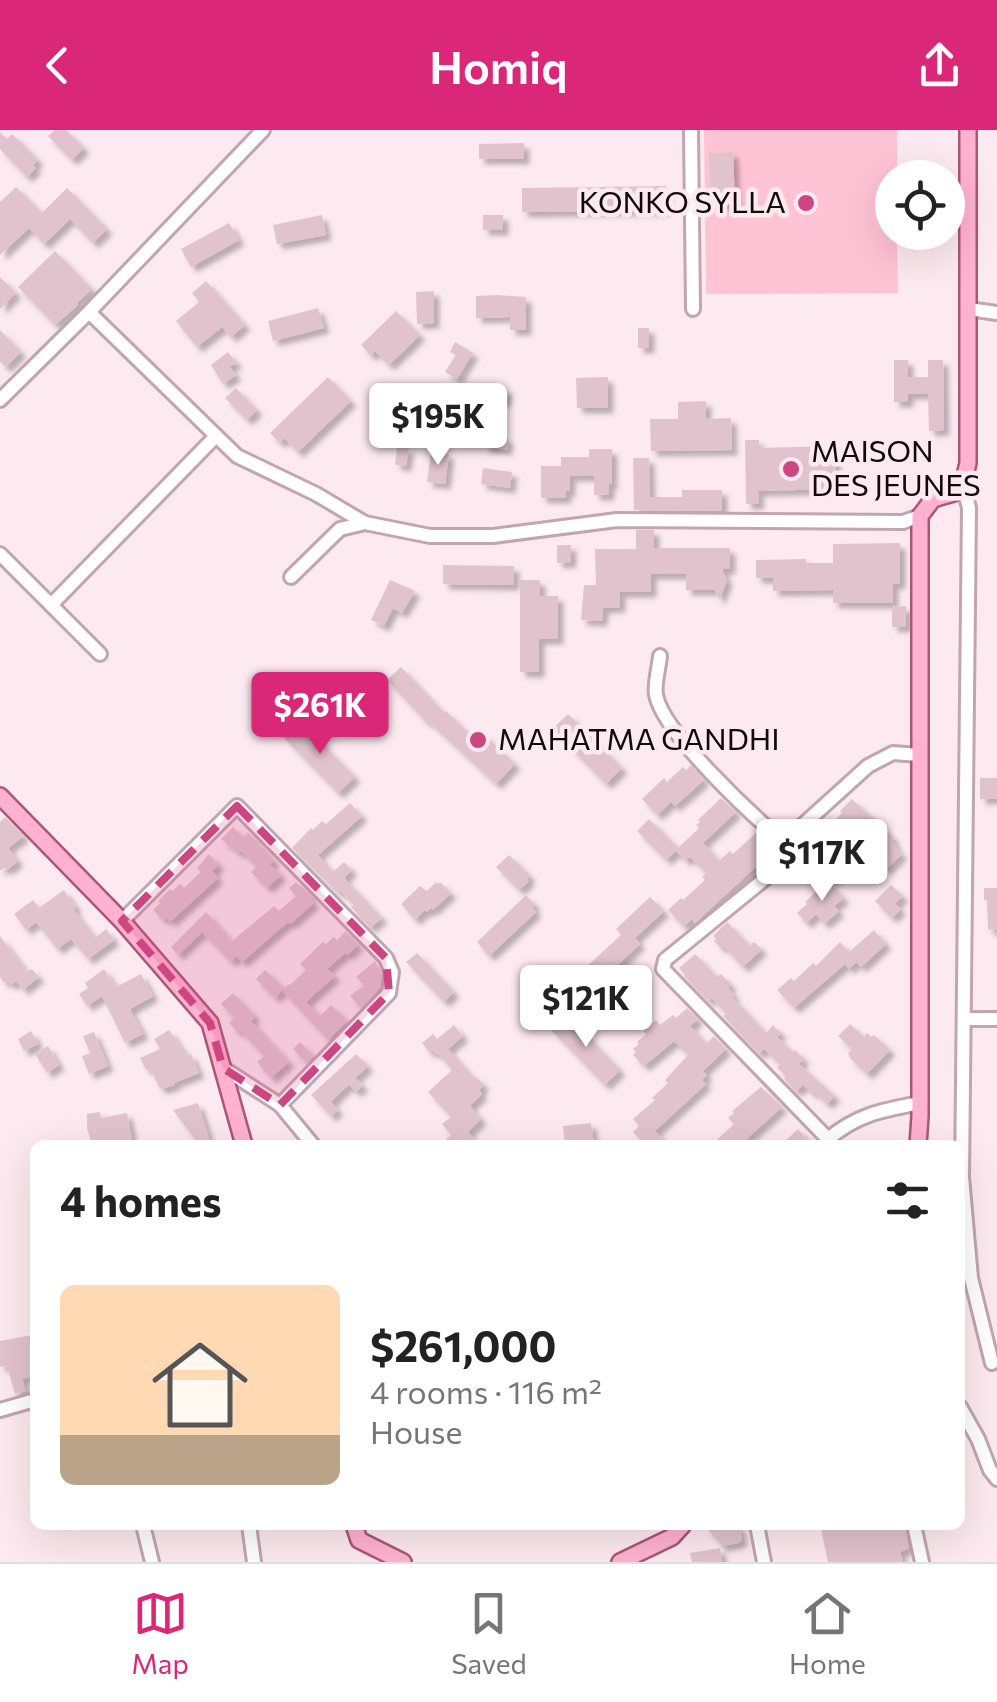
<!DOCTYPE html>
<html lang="en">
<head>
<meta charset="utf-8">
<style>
  body { margin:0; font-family:Commissioner,sans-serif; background:#f2f2f2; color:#222; height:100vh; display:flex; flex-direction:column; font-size:38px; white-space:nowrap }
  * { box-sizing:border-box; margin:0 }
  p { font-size:32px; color:#767676 }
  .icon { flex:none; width:55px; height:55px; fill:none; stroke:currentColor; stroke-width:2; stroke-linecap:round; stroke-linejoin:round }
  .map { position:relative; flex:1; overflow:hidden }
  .side { position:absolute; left:30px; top:1010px; width:935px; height:390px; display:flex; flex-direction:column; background:#fff; border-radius:15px; box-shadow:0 10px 40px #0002 }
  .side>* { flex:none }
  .controls { position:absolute; left:875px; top:30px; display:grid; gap:20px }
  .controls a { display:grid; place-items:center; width:90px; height:90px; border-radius:50%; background:#fff; box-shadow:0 10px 40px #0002; font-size:50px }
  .price { position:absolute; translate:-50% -85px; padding:0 22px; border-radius:10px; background:#fff; color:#222; font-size:32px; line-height:65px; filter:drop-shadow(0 2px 5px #0008) }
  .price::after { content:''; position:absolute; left:50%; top:60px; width:30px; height:22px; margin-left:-15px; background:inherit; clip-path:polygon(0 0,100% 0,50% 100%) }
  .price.on { background:#db2777; color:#fff }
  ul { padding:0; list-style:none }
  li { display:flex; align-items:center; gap:30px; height:250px; padding:0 30px }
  li span { display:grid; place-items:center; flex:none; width:280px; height:200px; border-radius:15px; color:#555 }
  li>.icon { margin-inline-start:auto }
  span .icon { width:120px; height:120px; fill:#fffc; stroke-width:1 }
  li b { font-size:42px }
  h2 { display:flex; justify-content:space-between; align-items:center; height:120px; padding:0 30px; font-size:42px }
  header { display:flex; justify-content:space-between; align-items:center; height:130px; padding:0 30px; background:#db2777; color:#fff; font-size:45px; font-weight:600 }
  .tab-bar { display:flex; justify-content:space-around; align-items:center; height:140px; border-top:2px solid #e0e0e0; background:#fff; font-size:28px; color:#767676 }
  .tab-bar a { display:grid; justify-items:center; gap:5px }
  .tab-bar .on { color:#db2777 }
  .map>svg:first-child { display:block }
  .garden { fill:#ffc3d6 }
  .building { fill:#e1c3cd; filter:url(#shadow) }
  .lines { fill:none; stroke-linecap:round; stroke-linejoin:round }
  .minor-casing { stroke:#c3a5af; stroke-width:18 }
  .major-casing { stroke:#ac5677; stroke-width:20 }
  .minor { stroke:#fff; stroke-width:12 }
  .major { stroke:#ffb2d0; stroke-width:15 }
  .marked { fill:#ce4681; fill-opacity:0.2; stroke:#ce4681; stroke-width:8; stroke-dasharray:20 12; stroke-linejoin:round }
  .poi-dot { fill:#ce4681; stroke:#fdeaf0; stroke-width:4 }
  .labels { text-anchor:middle; stroke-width:9; stroke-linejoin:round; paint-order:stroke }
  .poi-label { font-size:30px; fill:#12090c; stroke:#fdeaf0; text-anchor:start }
</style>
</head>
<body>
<header><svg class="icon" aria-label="back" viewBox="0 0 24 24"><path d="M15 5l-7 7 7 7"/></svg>Homiq<svg class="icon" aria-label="share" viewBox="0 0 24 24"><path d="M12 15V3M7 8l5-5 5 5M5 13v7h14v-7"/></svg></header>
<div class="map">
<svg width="997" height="1432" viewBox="0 0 997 1432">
  <defs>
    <filter id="shadow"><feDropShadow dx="5.5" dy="5.5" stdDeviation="2.5" flood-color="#0004"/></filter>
  </defs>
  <rect width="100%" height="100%" fill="#fdeaf0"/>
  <!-- garden -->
  <path class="garden" d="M704,0H897V47L892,48V102L897,103L898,163L706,164Z"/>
  <!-- building -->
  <g class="building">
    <path d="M55,0H66L84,18L72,30L48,6Z"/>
    <path d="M0,2L7,9L12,4L38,30L33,35L36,38L27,47L0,19Z"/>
    <path d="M524,13V29H479V14Z"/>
    <path d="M733,22L735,74L711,75L709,23Z"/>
    <path d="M666,56V80L522,82V58Z"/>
    <path d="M16,57L42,83L67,58L107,99L93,113L70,89L44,114L29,98L0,125V72Z"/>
    <path d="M322,85L326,105L277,114L273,95Z"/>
    <rect x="483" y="85" width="20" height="15"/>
    <path d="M229,93L239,110L191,137L181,119Z"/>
    <path d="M55,121L92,159L77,173L78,175L55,195L18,157Z"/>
    <path d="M0,147L16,163L0,179Z"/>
    <path d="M206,151L245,195L231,207L222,197L197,217L176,191L199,172L192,163Z"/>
    <path d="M434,161V193L417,194L416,162Z"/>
    <path d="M497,165L526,167V200H510V187L476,188V166Z"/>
    <path d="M318,178L324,198L273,211L268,191Z"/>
    <path d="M396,181L420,205L389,235L375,221L371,226L361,215Z"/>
    <rect x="638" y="198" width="11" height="20"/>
    <path d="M0,200L21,222L6,237L0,232Z"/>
    <path d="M455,212L473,223L457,249L445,242L456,225L450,222Z"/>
    <path d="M228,222L237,234L229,236L236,245L223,254L211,235Z"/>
    <path d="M894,230H908V247H928V230H943L944,300L929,301L928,264H908V272H894Z"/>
    <path d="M328,247L351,271L298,322L284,308L280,313L270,303Z"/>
    <path d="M608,247V278H577L576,248Z"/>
    <path d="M492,257L507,259L505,272L490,270Z"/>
    <path d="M236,258L257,280L247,290L225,268Z"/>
    <path d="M706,271V289L731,288L732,320L651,321L650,289H678V272Z"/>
    <path d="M425,275L435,282L422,303L411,296Z"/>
    <path d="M486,305L508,308L507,320L484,317Z"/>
    <path d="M745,310H759V318L835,316L836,359L758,361L759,374H746Z"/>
    <path d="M397,317L409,318L406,336L395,335Z"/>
    <path d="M589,319H612V354H609V365H594V346H570V361H566V368H541V336H561V327H589Z"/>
    <path d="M431,321L449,324L445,354L427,352Z"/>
    <path d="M633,328H649L650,367H682V360H722V381L634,380Z"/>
    <path d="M483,338L512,342L510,358L481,354Z"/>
    <path d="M636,400H654V418H730V439H722L727,451L719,470L715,460H686V444H651V462H620V477L603,478L602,491L581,490L584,455H596L595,419H636Z"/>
    <path d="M900,413V454H893V473H833V460L773,461V448H756V430L806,429V433H833V414Z"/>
    <path d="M557,415H571V432L557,433Z"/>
    <path d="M443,435L514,436V455L443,454Z"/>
    <path d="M390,450L415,461L402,483L393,478L384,496L371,490Z"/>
    <path d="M520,450H540V466H558V509H539V542H520Z"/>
    <path d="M906,476V497H892V477Z"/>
    <path d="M401,537L444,583L446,581L478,612L485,605L515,634L496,654L428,591L426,592L387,550Z"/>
    <path d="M568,584L622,638L606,654L552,599Z"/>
    <path d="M301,592L355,647L338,663L284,608Z"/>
    <path d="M691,635L704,650L675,676L671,672L657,685L642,669L664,648L667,652L683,637L686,640Z"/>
    <rect x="980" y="648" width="17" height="21"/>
    <path d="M721,668L736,682L703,713L719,731L730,721L733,724L757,702L774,720L695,793L692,789L684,797L668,780L681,768L683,770L705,750L702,747L706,743L690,727L686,731L676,721L666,730L637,701L649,689L678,718L699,698L696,695L700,692L698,690Z"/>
    <path d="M852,669L895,709L892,711L897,716L895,717L902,724L886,740L877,731L883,725L857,697L852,702L837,688L842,683L840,681Z"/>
    <path d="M350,673L362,686L318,725L333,742L344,732L352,740L344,748L382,788L370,798L351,777L354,775L340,761L338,763L292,718L311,698L313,700L322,691L326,694Z"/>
    <path d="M5,687L24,706L8,718L18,731L7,740L5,737L0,741V692Z"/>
    <path d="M233,697L243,707L248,702L274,731L270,735L281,745L267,758L251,742L257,736L241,721L239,723L221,709Z"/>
    <path d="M816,705L823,712L818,717L835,732L844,723L853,732L833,751L807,725L810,722L804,717Z"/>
    <path d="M209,724L219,735L212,741L218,748L170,792L166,787L163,790L153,780L160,773L158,771L170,759L172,761L180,754L184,758L201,742L197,738Z"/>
    <path d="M509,725L530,746L527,749L529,751L519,760L496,737Z"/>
    <path d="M828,751L844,768L834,776L839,781L824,794L816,784L806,793L797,783L807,774L805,772Z"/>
    <path d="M296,752L311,765L309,767L314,773L290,794L288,792L242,832L236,826L231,832L202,802L178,825L171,817L206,782L232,811L274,776L279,781L296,766L289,758Z"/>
    <path d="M436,752L438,754L440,752L451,763L433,780L431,778L427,782L425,780L415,790L401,774L420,756L427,761Z"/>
    <path d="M891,755L903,766L895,774L901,779L892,788L875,771Z"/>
    <path d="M984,758H997V799L988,800L987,770H984Z"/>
    <path d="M64,760L76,777L73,779L95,808L106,799L114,810L88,829L71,809L57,819L36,792L26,800L14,784L33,770L39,778Z"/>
    <path d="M526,765L535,775L532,778L536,782L489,826L477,812Z"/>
    <path d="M650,767L664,781L635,808L640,814L612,840L614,842L570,882L556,868L563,861L566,864L589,843L584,839L621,805L616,799Z"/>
    <path d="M727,792L750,816L754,812L762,819L743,837L723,816L721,818L714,811L716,809L713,806Z"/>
    <path d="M874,800L886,814L861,837L856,832L849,839L845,834L794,878L777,860L791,848L794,851L813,833L816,836L840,812L849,822Z"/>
    <path d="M346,801L358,815L347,825L345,823L327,839L335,846L306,872L320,886L331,875L347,891L328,910L282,860L275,868L256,849L265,840L284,858L289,854L290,855L306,840L300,834L323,812L326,814L333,807L337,810Z"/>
    <path d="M0,806L27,842L32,839L39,847L23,860L16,851L11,855L7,850L4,853L0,847Z"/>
    <path d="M417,823L454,862L444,872L406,832Z"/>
    <path d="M695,824L717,847L721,844L731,855L728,858L734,865L732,867L766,903L773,895L781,903L777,907L793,922L795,920L804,929L799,934L835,966L827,974L814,962L812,963L803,955L796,962L784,949L786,946L777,938L780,934L764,919L759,924L723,886L726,884L712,868L708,871L684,846L685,845L679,838Z"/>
    <path d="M375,831L382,843L380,858L361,878L350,866L364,855L356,847Z"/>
    <path d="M104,839L116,857L141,844L153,866L130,879L143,904L125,913L102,866L87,876L79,864L88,858L85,853Z"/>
    <path d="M233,863L255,886L251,891L289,932L271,948L257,932L264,926L240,900L238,902L229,893L234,888L221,874Z"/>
    <path d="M687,878L698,889L690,896L706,914L714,906L726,919L703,941L707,945L702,950L706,954L655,1001L668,1015H645L633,1002L639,996L633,989L655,970L652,968L668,953L665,950L688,925L674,911L644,936L633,925L636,922L633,919L639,914L637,912L646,904L643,901L656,890L660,895L673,885L676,888Z"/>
    <path d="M567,885L620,940L605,955L552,901Z"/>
    <path d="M850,894L864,907L867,903L871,907L874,905L890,920L867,944L850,928L848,923L852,919L838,906Z"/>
    <path d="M454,895L463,906L448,919L474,948L476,947L484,955L479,960L482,964L470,976L481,989L468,1002L475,1010L469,1015H451L446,1009L451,1005L442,994L451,987L428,962L452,940L438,923L436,924L433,920L430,923L422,913L433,904L437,909Z"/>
    <path d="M169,900L187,926L191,924L199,943L174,953L175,955L160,959L150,938L146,940L140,928L160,919L154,909Z"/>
    <path d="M31,901L38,914L24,921L18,909Z"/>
    <path d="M94,902L108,936L89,944L82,926L90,923L83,906Z"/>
    <path d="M300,912L313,926L307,933L293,919Z"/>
    <path d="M48,916L59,935L47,943L35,924Z"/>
    <path d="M356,924L368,936L355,948L363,955L356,962L349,955L344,959L331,972L338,980L331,986L311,965Z"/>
    <path d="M761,957L782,977L740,1015H711L734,994L728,988L734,983L732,981Z"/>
    <path d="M198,973L211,1015H199L173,980Z"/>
    <path d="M100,982L101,988L127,983L133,1015H92L87,998V984Z"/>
    <path d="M591,993L594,1015H565L563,996Z"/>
    <path d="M798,999L812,1015H781Z"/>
    <path d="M32,1205L35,1222V1246L22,1249L26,1261L15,1264L7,1236L0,1237V1211Z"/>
    <path d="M704,1395H739L742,1410L738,1413L722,1416Z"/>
    <path d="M820,1395H904L909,1418L900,1422L903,1432H828Z"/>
    <path d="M720,1418L722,1432H692L690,1423Z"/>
  </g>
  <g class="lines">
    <!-- minor casing -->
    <g class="minor-casing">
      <g id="minor">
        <path d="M691,0L693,179"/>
        <path d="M969,179L997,183"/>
        <path d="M89,182L237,326L316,364L365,393"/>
        <path d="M0,270L89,182L263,0"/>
        <path d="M963,354L969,378L962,1047L971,1148L992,1233"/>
        <path d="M0,424L100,524"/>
        <path d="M291,447L340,399L365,393L430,406H493L617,390L903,392L920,386"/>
        <path d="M51,475L216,306"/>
        <path d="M660,526C659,538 654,554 656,565C663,603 753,686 784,712"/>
        <path d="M919,625L893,623L868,636L784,712L783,734L665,830L663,839L828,1009C858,984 883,980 920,973"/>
        <path d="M122,791L237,676L386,828L392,842L389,863L280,975"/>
        <path d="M964,889H997"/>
        <path d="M223,938L280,975L313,1015"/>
        <path d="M960,1277L978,1309L990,1340L997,1349"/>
        <path d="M0,1280L35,1270"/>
        <path d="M143,1395L152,1432"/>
        <path d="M249,1395L254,1432"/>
        <path d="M757,1395L764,1432"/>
        <path d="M914,1395L922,1432"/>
      </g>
    </g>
    <!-- major casing -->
    <g class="major-casing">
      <g id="major">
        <path d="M0,666L122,791L210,893L244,1015"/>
        <path d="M918,1015L920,986V386L933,369L954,363L963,354L968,333V0"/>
        <path d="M354,1395L359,1410L403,1432"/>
        <path d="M620,1432L672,1407L683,1395"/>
      </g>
    </g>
    <!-- minor -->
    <use href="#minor" class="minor"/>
    <!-- major -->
    <use href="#major" class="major"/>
  </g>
  <!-- marked area -->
  <path class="marked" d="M237,676L386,828L389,863L280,975L223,938L210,893L122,791Z"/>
  <!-- markers -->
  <g class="poi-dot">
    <circle cx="806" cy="73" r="10"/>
    <circle cx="791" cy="339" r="10"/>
    <circle cx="478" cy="610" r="10"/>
  </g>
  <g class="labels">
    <!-- poi labels -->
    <g class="poi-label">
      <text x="786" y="83" text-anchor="end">KONKO SYLLA</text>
      <text x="811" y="332">MAISON<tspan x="811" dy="34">DES JEUNES</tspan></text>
      <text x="498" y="620">MAHATMA GANDHI</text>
    </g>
  </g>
</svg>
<div class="controls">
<a><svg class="icon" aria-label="locate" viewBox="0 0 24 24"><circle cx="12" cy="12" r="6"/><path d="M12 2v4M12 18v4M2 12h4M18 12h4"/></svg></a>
</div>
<b class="price" style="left:438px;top:338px">$195K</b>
<b class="price on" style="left:320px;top:627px">$261K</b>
<b class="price" style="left:822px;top:774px">$117K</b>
<b class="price" style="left:586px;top:920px">$121K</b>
<section class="side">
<h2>4 homes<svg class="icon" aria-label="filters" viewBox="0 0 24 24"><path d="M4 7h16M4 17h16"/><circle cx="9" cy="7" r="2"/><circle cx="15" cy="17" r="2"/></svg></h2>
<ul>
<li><span style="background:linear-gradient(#ffd9b3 75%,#b9a48a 0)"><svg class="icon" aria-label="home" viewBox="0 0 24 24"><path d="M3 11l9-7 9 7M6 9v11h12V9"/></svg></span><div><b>$261,000</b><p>4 rooms · 116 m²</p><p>House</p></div></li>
</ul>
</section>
</div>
<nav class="tab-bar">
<a class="on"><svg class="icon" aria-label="map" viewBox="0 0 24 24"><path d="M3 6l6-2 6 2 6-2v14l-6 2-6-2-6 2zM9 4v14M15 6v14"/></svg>Map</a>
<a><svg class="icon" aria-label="saved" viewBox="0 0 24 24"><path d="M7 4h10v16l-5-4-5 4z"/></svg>Saved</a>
<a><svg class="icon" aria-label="home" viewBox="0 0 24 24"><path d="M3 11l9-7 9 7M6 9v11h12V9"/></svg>Home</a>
</nav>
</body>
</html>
